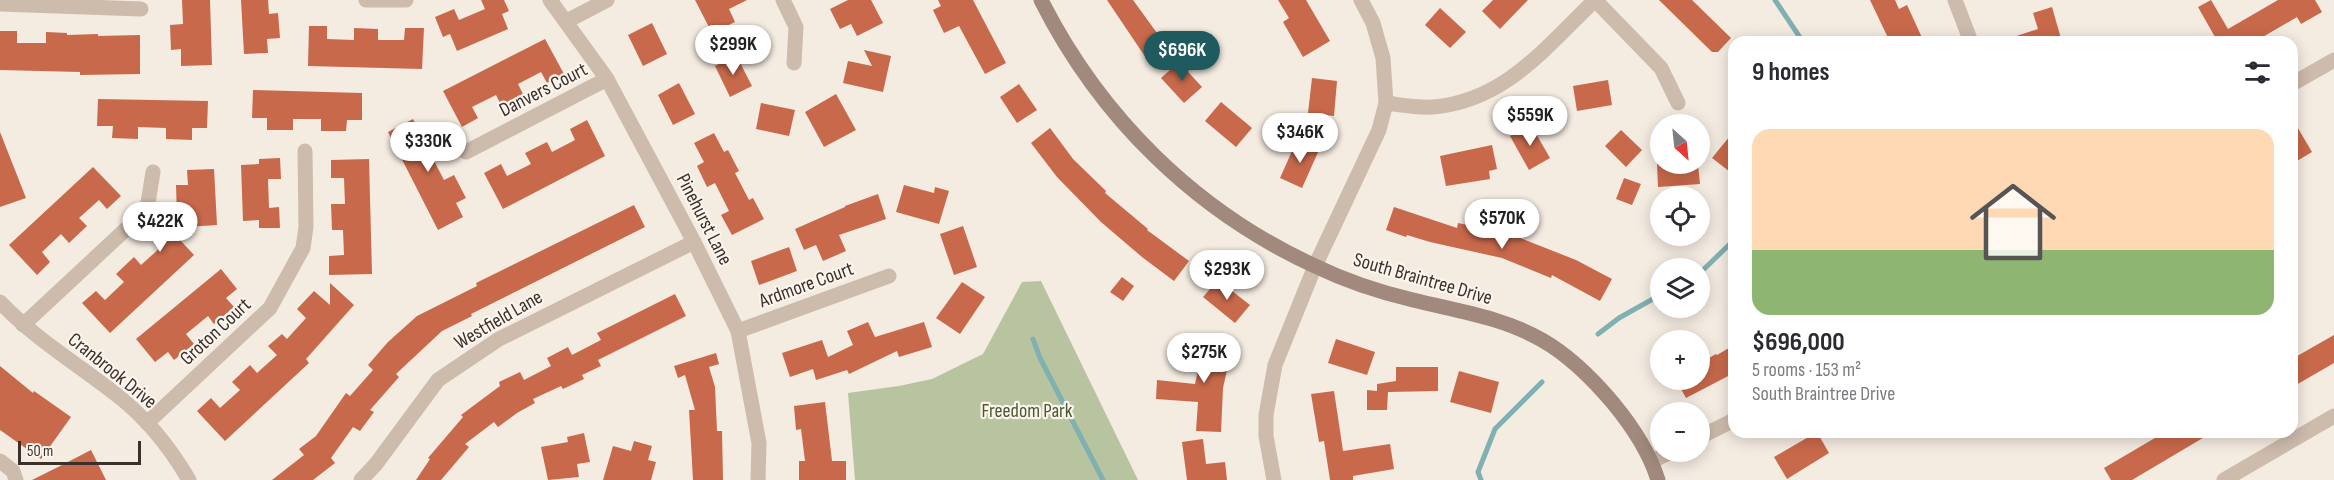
<!DOCTYPE html>
<html lang="en">
<head>
<meta charset="utf-8">
<style>
  body { margin:0; font-family:"Sofia Sans Condensed",sans-serif; background:#f7f7f7; color:#2b2b33; height:100vh; display:flex; flex-direction:column; font-size:22px; white-space:nowrap }
  * { box-sizing:border-box; margin:0 }
  p { font-size:20px; color:#7c7c81 }
  .icon { flex:none; width:33px; height:33px; fill:none; stroke:currentColor; stroke-width:2; stroke-linecap:round; stroke-linejoin:round }
  .map { position:relative; flex:1; overflow:hidden }
  .side { position:absolute; left:1728px; top:36px; width:570px; height:402px; display:flex; flex-direction:column; background:#fff; border-radius:18px; box-shadow:0 3px 15px #0003 }
  .side>* { flex:none }
  .needle { width:39px; rotate:153deg }
  .buttons { position:absolute; left:1650px; top:114px; display:grid; gap:12px }
  .buttons a { display:grid; place-items:center; width:60px; height:60px; border-radius:50%; background:#fff; box-shadow:0 3px 15px #0003; font-size:30px }
  .scale { position:absolute; left:18px; bottom:15px; width:123px; box-sizing:border-box; padding-left:6px; border:3px solid #3b302b; border-top:0; font-size:16px; line-height:21px; white-space:nowrap; color:#3b302b; -webkit-text-stroke:4px #fbf5ee; paint-order:stroke }
  .price { position:absolute; translate:-50% -51px; padding:0 14px; border-radius:21px; background:#fff; color:#222; font-size:20px; line-height:39px; filter:drop-shadow(0 2px 3px #0008) }
  .price::after { content:''; position:absolute; left:50%; top:36px; width:18px; height:14px; margin-left:-9px; background:inherit; clip-path:polygon(0 0,100% 0,50% 100%) }
  .price.active { background:#1f5a5e; color:#fff }
  ul { padding:0; list-style:none }
  li { display:grid; align-content:center; gap:12px; height:318px; padding:0 24px }
  li+li { border-top:2px solid #e1e1e2 }
  li span { display:grid; place-items:center; height:186px; border-radius:18px; color:#555 }
  li>.icon { margin-inline-start:auto }
  span .icon { width:108px; height:108px; fill:#fffc; stroke-width:1 }
  li b { font-size:26px }
  h2 { display:flex; justify-content:space-between; align-items:center; height:72px; padding:0 24px; font-size:26px }
  .map>svg:first-child { display:block }
  .green { fill:#b8c4a0 }
  .lines { fill:none; stroke-linecap:round; stroke-linejoin:round }
  .stream { stroke:#7fb0b2; stroke-width:5 }
  .building { fill:#c8694b }
  .street { stroke:#cdbbac; stroke-width:15 }
  .secondary { stroke:#a18a7d; stroke-width:15 }
  .labels { text-anchor:middle; stroke-width:4.5; stroke-linejoin:round; paint-order:stroke }
  .street-label { font-size:20px; fill:#3b302b; stroke:#fbf5ee }
  .park-label { font-size:20px; fill:#4a5a2e; stroke:#fbf5ee }
</style>
</head>
<body>
<div class="map">
<svg width="2334" height="480" viewBox="0 0 2334 480">
  <rect width="100%" height="100%" fill="#f4ebe1"/>
  <!-- green -->
  <path class="green" d="M1041,281L1138,480H855L848,393L899,386L932,379L983,354L1022,282Z"/>
  <g class="lines">
    <!-- stream -->
    <g class="stream">
      <path d="M1775,0L1803,42"/>
      <path d="M1700,273L1734,240"/>
      <path d="M1598,334L1619,318L1660,295"/>
      <path d="M1033,339L1040,358L1103,480"/>
      <path d="M1481,480L1478,472L1495,429L1542,382"/>
    </g>
  </g>
  <!-- building -->
  <g class="building">
    <path d="M182,0H210L212,65L181,66V49L171,50L170,25L183,24Z"/>
    <path d="M241,0H268L269,14L278,13L280,38L267,39L268,53L244,54Z"/>
    <path d="M481,0H504L509,11L502,14L508,29L457,51L450,34L443,37L435,17L454,9L459,20L485,9Z"/>
    <path d="M695,0H747L729,9L735,22L712,33Z"/>
    <path d="M848,0H871L883,23L857,36L851,24L840,29L830,9Z"/>
    <path d="M938,0H973L1006,63L985,74L959,26L944,33L933,10L941,6Z"/>
    <path d="M1107,0H1133L1165,44L1146,58Z"/>
    <path d="M1278,0H1306L1330,41L1303,57L1283,22L1289,18Z"/>
    <path d="M1493,0H1528L1500,29L1482,11Z"/>
    <path d="M1659,0H1692L1731,38L1718,52H1712Z"/>
    <path d="M1870,0H1895L1899,9L1907,5L1924,42H1890Z"/>
    <path d="M2211,0L2228,29L2278,0H2315L2322,12L2301,24L2297,17L2254,42H2206L2215,37L2198,7Z"/>
    <path d="M2052,7L2062,42H2008L2007,39L2038,29L2033,13Z"/>
    <path d="M1440,8L1466,32L1450,48L1425,25Z"/>
    <path d="M652,23L667,54L643,66L628,35Z"/>
    <path d="M309,26H327V39L354,40V28L378,29V40H404L405,28H424L422,69L308,66Z"/>
    <path d="M0,31H17V43H46V32L67,33V35L98,34V36L140,35V74L80,75V72L0,70Z"/>
    <path d="M545,39L564,74L547,83L541,72L518,84L523,94L501,105L496,95L472,107L478,118L462,127L443,91Z"/>
    <path d="M864,50L891,56L883,92L843,83L848,61L872,66Z"/>
    <path d="M736,55L752,86L730,97L715,66Z"/>
    <path d="M1179,62L1202,87L1184,103L1161,78Z"/>
    <path d="M1312,78L1337,81L1334,116L1308,113Z"/>
    <path d="M1608,80L1612,105L1577,111L1573,86Z"/>
    <path d="M679,83L695,114L673,125L658,95Z"/>
    <path d="M1019,84L1037,110L1017,123L1000,97Z"/>
    <path d="M253,90L362,93V120H347L346,131H321V119H293V130H267V118H252Z"/>
    <path d="M836,94L856,130L824,147L805,112Z"/>
    <path d="M98,99L208,101L207,128H192V140L166,139V128L138,127V139L112,138L113,126H97Z"/>
    <path d="M1221,102L1252,128L1236,147L1205,121Z"/>
    <path d="M761,103L795,110L789,136L756,129Z"/>
    <path d="M2292,118L2312,152L2292,164Z"/>
    <path d="M413,119L420,133L430,128L442,150L431,155L444,180L454,175L466,198L456,203L463,217L438,230L388,132Z"/>
    <path d="M587,120L605,156L503,209L484,173L501,164L507,176L531,164L525,153L547,142L552,152L575,140L570,129Z"/>
    <path d="M1531,125L1550,158L1529,170L1510,136Z"/>
    <path d="M1050,128L1073,159L1106,191L1105,193L1148,229L1147,230L1189,261L1174,281L1142,257L1101,222L1057,177L1031,143Z"/>
    <path d="M1621,130L1642,150L1626,167L1605,146Z"/>
    <path d="M1734,131V175L1712,158Z"/>
    <path d="M0,132L26,198L0,207Z"/>
    <path d="M714,133L724,152L728,150L739,171L735,173L749,200L753,198L764,219L732,235L721,215L729,211L715,183L707,187L697,166L704,162L694,143Z"/>
    <path d="M1297,140L1319,150L1302,188L1280,178Z"/>
    <path d="M1492,145L1497,169L1489,171L1490,179L1446,186L1440,156Z"/>
    <path d="M280,158L281,179H268L269,208L279,207L280,228H259V220L243,221L241,165L259,164V159Z"/>
    <path d="M369,159L372,274L329,275V256L344,255L343,230H332L331,204H345L344,178H331V160Z"/>
    <path d="M1657,164H1698L1700,184L1658,187Z"/>
    <path d="M93,167L121,196L107,209L99,200L79,218L87,226L69,243L61,234L42,252L50,262L37,275L9,245Z"/>
    <path d="M214,169L217,225L169,228L194,255L110,333L82,303L96,291L105,300L124,282L116,274L134,257L141,265L161,247L153,238L177,216L176,185H188L187,170Z"/>
    <path d="M1624,178L1641,184L1632,205L1616,199Z"/>
    <path d="M904,185L934,193L935,187L949,191L939,224L896,212Z"/>
    <path d="M878,194L886,219L839,235L846,251L823,261L816,245L804,250L795,229L845,207V206Z"/>
    <path d="M634,205L645,227L471,314L472,316L442,331L396,374L399,377L370,410L374,412L360,431L353,427L331,458L335,463L313,480H272L304,455L299,449L316,436L346,393L350,396L373,370L368,365L388,342L417,316L477,286L476,283Z"/>
    <path d="M1394,207L1457,228L1458,223L1510,234L1576,260L1612,279L1600,301L1552,275L1551,278L1502,258L1430,242L1407,235L1406,237L1386,230Z"/>
    <path d="M963,226L977,267L954,275L940,234Z"/>
    <path d="M789,247L797,271L759,285L751,261Z"/>
    <path d="M221,269L237,289L226,298L234,307L214,324L208,316L186,334L194,344L174,360L168,352L155,362L136,339Z"/>
    <path d="M1122,277L1134,286L1123,301L1110,292Z"/>
    <path d="M1218,280L1250,305L1235,323L1203,297Z"/>
    <path d="M962,282L985,297L960,334L936,318Z"/>
    <path d="M330,283L354,305L306,359L309,363L225,441L197,411L211,398L220,408L240,390L232,382L250,365L257,373L277,355L268,346L282,334L287,339L306,318L297,309L314,291L330,305Z"/>
    <path d="M675,294L686,316L598,360L601,366L582,375L584,379L563,389L561,386L533,399L535,403L517,413L498,427L494,422L465,444L469,447L441,480H416L430,459L428,458L463,417L461,415L500,386L499,382L520,372L524,380L551,366L547,358L568,347L572,355L601,340L597,333Z"/>
    <path d="M868,322L875,337L924,322L932,347L899,357L897,351L849,374L847,370L816,380L813,369L790,377L782,353L822,340L828,357L853,345L847,331Z"/>
    <path d="M1206,333L1234,339L1223,388L1221,432L1196,431L1198,402L1156,399L1157,380L1195,384Z"/>
    <path d="M2334,335V363L2296,385L2292,377V359Z"/>
    <path d="M1336,339L1375,352L1367,375L1328,363Z"/>
    <path d="M1734,345V373L1686,398L1676,380H1700V363L1716,354L1717,355Z"/>
    <path d="M716,353L719,364L709,367L715,387L717,431H722L723,480H693L689,410H695L685,375L678,378L674,366Z"/>
    <path d="M0,366L33,393L34,391L71,417L41,459L0,430Z"/>
    <path d="M1396,367H1438V391L1388,392L1387,410H1367V390L1377,391V384L1396,381Z"/>
    <path d="M1459,371L1499,382L1491,413L1450,402Z"/>
    <path d="M1334,391L1343,451L1390,444L1394,469L1353,476V480H1330L1324,441L1319,442L1311,394Z"/>
    <path d="M825,402L832,461H846V480H799V461H805L801,429L796,430L794,406Z"/>
    <path d="M1817,432L1829,453L1787,479L1774,457Z"/>
    <path d="M2165,432H2213L2132,480H2111L2104,468Z"/>
    <path d="M584,433L590,462L577,464L579,477L548,480L541,447L568,442L567,437Z"/>
    <path d="M1203,439L1206,464L1225,462L1227,480H1187L1182,442Z"/>
    <path d="M634,441L652,446L648,460L656,462L651,480H603L613,446L631,451Z"/>
    <path d="M91,450L106,480H32L64,464Z"/>
  </g>
  <g class="lines">
    <!-- street -->
    <g class="street">
      <path d="M366,0H406"/>
      <path d="M550,0L607,79L694,242L738,331L759,443L758,480"/>
      <path d="M783,0L796,27L794,63"/>
      <path d="M1595,0L1661,68L1678,103"/>
      <path d="M1955,0L1971,42"/>
      <path d="M0,4L141,9"/>
      <path d="M567,21L607,0"/>
      <path d="M2292,84L2334,60"/>
      <path d="M1386,103C1402,105 1417,108 1433,107C1505,101 1546,47 1595,0"/>
      <path d="M466,152L607,79"/>
      <path d="M0,302C35,339 79,365 118,396C146,418 171,449 189,480"/>
      <path d="M23,325L140,216L148,203L153,172"/>
      <path d="M738,331L889,276"/>
      <path d="M147,423L270,308L303,248L306,227L305,151"/>
      <path d="M1700,437L1734,420"/>
      <path d="M0,461L13,471L16,480"/>
      <path d="M1652,461L1671,452"/>
      <path d="M361,480L376,464L438,380L499,339L694,242"/>
      <path d="M1274,480L1266,436V415L1275,365L1315,266L1379,130L1386,103L1383,58L1373,23L1361,0"/>
      <path d="M2224,480L2334,416"/>
    </g>
    <!-- secondary -->
    <path class="secondary" d="M1041,0C1100,117 1195,211 1315,266C1346,281 1379,292 1413,300C1457,311 1502,317 1542,340C1570,356 1592,378 1613,403C1632,426 1649,451 1658,480"/>
  </g>
  <g class="labels">
    <!-- street labels -->
    <g class="street-label">
      <text transform="translate(543 89) rotate(-27)" y="7">Danvers Court</text>
      <text transform="translate(705 219) rotate(63)" y="7">Pinehurst Lane</text>
      <text transform="translate(1423 278) rotate(16)" y="7">South Braintree Drive</text>
      <text transform="translate(806 284) rotate(-20)" y="7">Ardmore Court</text>
      <text transform="translate(498 319) rotate(-30)" y="7">Westfield Lane</text>
      <text transform="translate(215 331) rotate(-43)" y="7">Groton Court</text>
      <text transform="translate(113 370) rotate(39)" y="7">Cranbrook Drive</text>
    </g>
    <!-- park labels -->
    <g class="park-label">
      <text x="1027" y="417">Freedom Park</text>
    </g>
  </g>
</svg>
<div class="buttons">
<a><svg class="needle" viewBox="-14 -14 28 28"><path d="M0-13l5 13h-10z" fill="#e53935"/><path d="M0 13l5-13h-10z" fill="#7c7c81"/></svg></a>
<a><svg class="icon" aria-label="locate" viewBox="0 0 24 24"><circle cx="12" cy="12" r="6"/><path d="M12 2v4M12 18v4M2 12h4M18 12h4"/></svg></a>
<a><svg class="icon" aria-label="layers" viewBox="0 0 24 24"><path d="M12 4l9 5-9 5-9-5zM3 14l9 5 9-5"/></svg></a>
<a>+</a>
<a>−</a>
</div>
<div class="scale">50 m</div>
<b class="price" style="left:733px;top:76px">$299K</b>
<b class="price active" style="left:1182px;top:82px">$696K</b>
<b class="price" style="left:1530px;top:147px">$559K</b>
<b class="price" style="left:1300px;top:164px">$346K</b>
<b class="price" style="left:428px;top:173px">$330K</b>
<b class="price" style="left:1502px;top:250px">$570K</b>
<b class="price" style="left:160px;top:253px">$422K</b>
<b class="price" style="left:1227px;top:301px">$293K</b>
<b class="price" style="left:1204px;top:384px">$275K</b>
<section class="side">
<h2>9 homes<svg class="icon" aria-label="filters" viewBox="0 0 24 24"><path d="M4 7h16M4 17h16"/><circle cx="9" cy="7" r="2"/><circle cx="15" cy="17" r="2"/></svg></h2>
<ul>
<li><span style="background:linear-gradient(#ffd9b3 65%,#8fb573 0)"><svg class="icon" aria-label="home" viewBox="0 0 24 24"><path d="M3 11l9-7 9 7M6 9v11h12V9"/></svg></span><div><b>$696,000</b><p>5 rooms · 153 m²</p><p>South Braintree Drive</p></div></li>
</ul>
</section>
</div>
</body>
</html>
